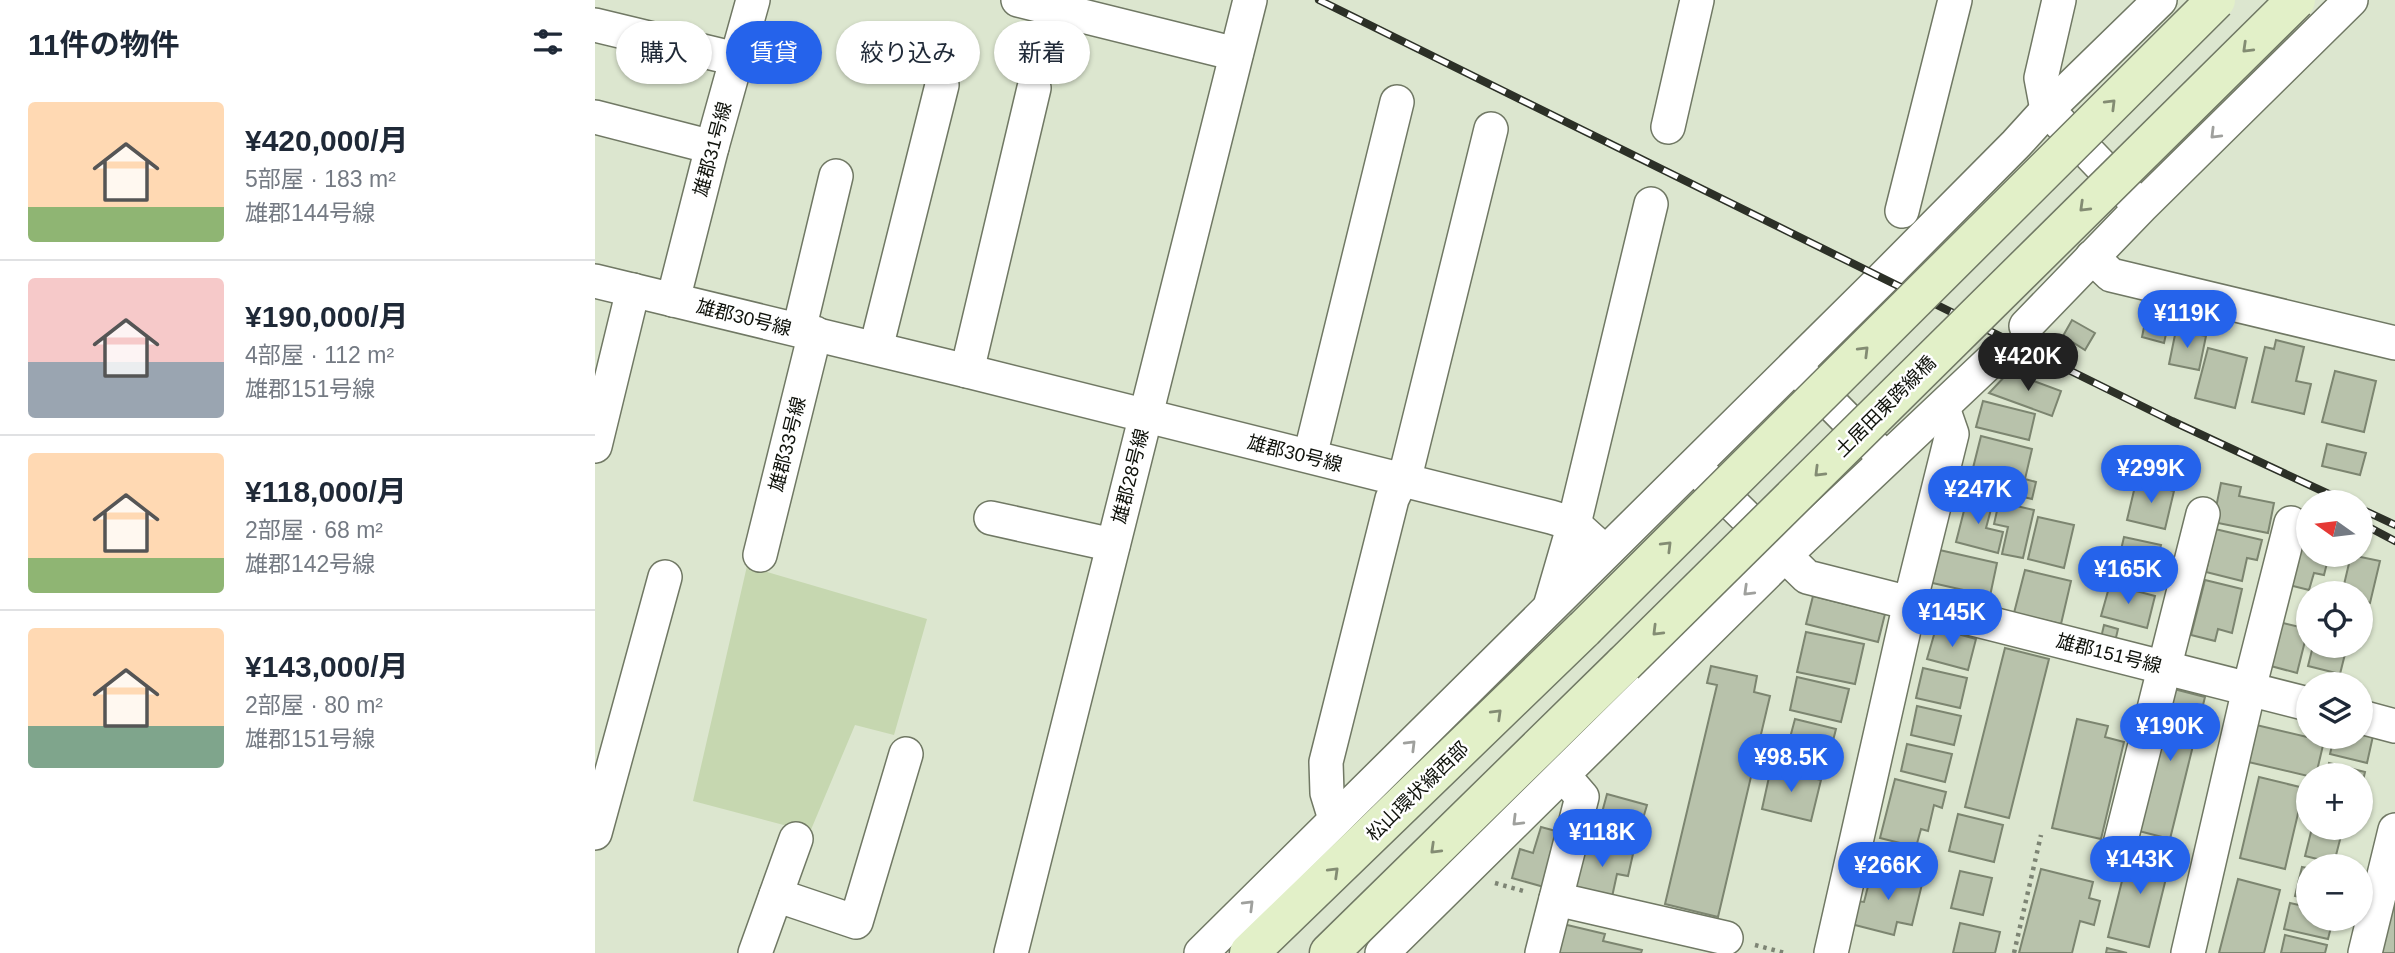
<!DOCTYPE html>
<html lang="ja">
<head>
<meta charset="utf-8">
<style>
  body { margin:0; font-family:Arial,"Noto Sans JP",sans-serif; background:#f6f6f7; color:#1f2937; height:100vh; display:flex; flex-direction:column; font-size:26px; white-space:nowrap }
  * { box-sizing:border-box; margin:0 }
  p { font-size:23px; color:#747a83 }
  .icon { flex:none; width:38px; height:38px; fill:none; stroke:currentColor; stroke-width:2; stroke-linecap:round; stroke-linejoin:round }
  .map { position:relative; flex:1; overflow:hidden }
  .panel { display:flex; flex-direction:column; background:#fff; width:595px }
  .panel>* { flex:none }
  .hud { position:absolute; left:21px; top:21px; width:665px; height:63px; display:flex; gap:14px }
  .needle { width:46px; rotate:284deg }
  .controls { position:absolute; left:1701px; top:490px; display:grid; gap:14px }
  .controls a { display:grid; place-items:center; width:77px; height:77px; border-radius:50%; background:#fff; box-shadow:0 2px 5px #0004; font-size:35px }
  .price { position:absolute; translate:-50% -60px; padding:0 16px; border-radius:24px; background:#2563eb; color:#fff; font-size:23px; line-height:46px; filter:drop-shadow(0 2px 4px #0008) }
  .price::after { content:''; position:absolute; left:50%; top:42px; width:21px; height:16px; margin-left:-10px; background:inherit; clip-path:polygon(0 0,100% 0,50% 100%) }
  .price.current { background:#222; color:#fff }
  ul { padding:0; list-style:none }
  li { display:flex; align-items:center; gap:21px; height:175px; padding:0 28px }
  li+li { border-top:2px solid #e0e1e3 }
  li span { display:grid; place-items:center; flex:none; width:196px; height:140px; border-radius:7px; color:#555 }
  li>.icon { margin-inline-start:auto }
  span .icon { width:84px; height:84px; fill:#fffc; stroke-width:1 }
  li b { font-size:30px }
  h2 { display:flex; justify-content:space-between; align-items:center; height:84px; padding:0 28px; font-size:30px }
  .pill { padding:0 24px; border-radius:32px; background:#fff; box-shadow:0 2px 5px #0004; font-size:24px; line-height:63px }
  .pill.current { background:#2563eb; color:#fff }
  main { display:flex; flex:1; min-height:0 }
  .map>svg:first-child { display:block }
  .green { fill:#c6d7b0 }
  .building { fill:#b8c2ab; stroke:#7c8570; stroke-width:2 }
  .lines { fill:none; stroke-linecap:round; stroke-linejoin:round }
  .street-casing { stroke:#707864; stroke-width:36 }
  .secondary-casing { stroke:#707864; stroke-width:41 }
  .path { stroke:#7d8474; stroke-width:4.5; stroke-dasharray:3.5 5; stroke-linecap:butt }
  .street { stroke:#fff; stroke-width:33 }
  .secondary { stroke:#e2f0c8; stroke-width:38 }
  .rail-casing { stroke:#2c3027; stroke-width:8 }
  .rail { stroke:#fff; stroke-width:5; stroke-dasharray:16; stroke-linecap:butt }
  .secondary-bridge-casing { stroke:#707864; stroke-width:41; stroke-linecap:butt }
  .secondary-bridge { stroke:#e2f0c8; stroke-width:38 }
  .oneway { stroke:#838c73 }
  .oneway2 { stroke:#9fa09d }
  .labels { text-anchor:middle; stroke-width:5; stroke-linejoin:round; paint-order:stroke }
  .street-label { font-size:19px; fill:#0f120b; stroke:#fff }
</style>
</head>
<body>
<main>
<section class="panel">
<h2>11件の物件<svg class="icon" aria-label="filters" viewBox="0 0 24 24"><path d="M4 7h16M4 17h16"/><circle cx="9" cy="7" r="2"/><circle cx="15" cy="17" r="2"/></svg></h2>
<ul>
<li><span style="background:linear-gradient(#ffd9b3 75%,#8fb573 0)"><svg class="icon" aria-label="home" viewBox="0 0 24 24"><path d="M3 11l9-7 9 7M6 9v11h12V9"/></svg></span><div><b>¥420,000/月</b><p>5部屋 · 183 m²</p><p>雄郡144号線</p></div></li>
<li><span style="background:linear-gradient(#f6c9c9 60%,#9aa5b1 0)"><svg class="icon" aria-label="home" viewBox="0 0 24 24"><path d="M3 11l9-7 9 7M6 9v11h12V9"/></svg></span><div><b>¥190,000/月</b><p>4部屋 · 112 m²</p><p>雄郡151号線</p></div></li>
<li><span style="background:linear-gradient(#ffd9b3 75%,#8fb573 0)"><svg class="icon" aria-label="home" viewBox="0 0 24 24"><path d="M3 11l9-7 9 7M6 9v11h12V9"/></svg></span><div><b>¥118,000/月</b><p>2部屋 · 68 m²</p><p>雄郡142号線</p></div></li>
<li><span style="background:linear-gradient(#ffd9b3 70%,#7fa58c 0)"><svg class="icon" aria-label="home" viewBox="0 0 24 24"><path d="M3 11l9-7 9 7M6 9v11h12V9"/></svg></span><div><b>¥143,000/月</b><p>2部屋 · 80 m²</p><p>雄郡151号線</p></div></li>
</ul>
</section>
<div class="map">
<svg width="1800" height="953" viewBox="0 0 1800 953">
  <rect width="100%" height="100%" fill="#dce6cf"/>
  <!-- green -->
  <path class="green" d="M152,566L332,619L299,735L260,725L215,832L98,801Z"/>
  <!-- building -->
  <g class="building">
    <path d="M1553,307L1576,312L1569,343L1547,337Z"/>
    <path d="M1477,320L1500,333L1490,350L1468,336Z"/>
    <path d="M1581,330L1611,336L1604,370L1574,364Z"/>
    <path d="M1681,340L1709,347L1701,381L1716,384L1709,414L1657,402L1670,347L1679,349Z"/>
    <path d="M1613,348L1652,358L1640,408L1600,398Z"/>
    <path d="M1740,371L1781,381L1769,432L1727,422Z"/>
    <path d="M1414,372L1466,391L1457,416L1394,393Z"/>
    <path d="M1388,401L1440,414L1434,440L1381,427Z"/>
    <path d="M1386,436L1437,449L1430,479L1441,482L1437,499L1374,484Z"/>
    <path d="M1732,444L1771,453L1765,475L1727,466Z"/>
    <path d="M1541,482L1579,491L1570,529L1532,520Z"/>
    <path d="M1626,483L1646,487L1644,496L1679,503L1673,533L1618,522Z"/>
    <path d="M1373,495L1398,502L1391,528L1408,532L1403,553L1361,542Z"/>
    <path d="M1404,502L1439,510L1428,558L1407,554L1413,527L1399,524Z"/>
    <path d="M1707,512L1713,517V555H1734L1729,575L1719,573L1714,590L1690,584Z"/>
    <path d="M1443,517L1479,525L1469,568L1433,559Z"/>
    <path d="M1620,529L1667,540L1662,560L1652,558L1647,581L1611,572Z"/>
    <path d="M1529,537L1566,545L1556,584L1520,575Z"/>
    <path d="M1340,549L1402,563L1395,596L1333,582Z"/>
    <path d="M1756,555L1785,561L1775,603L1766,600V593H1747Z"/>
    <path d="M1430,570L1476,581L1466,624L1419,613Z"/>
    <path d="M1610,580L1647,589L1637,633L1623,629L1620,641L1596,635Z"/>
    <path d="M1515,584L1560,596L1552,628L1506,616Z"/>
    <path d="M1218,596L1290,614L1283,642L1211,624Z"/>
    <path d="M1684,622L1713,629L1702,673L1672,665Z"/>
    <path d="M1509,625L1523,629L1519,646L1505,642Z"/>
    <path d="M1341,628L1381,639L1373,670L1332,659Z"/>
    <path d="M1211,632L1269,644L1260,684L1202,672Z"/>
    <path d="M1718,646H1752L1745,674L1713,666Z"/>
    <path d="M1410,648L1454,659L1414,818L1370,807Z"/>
    <path d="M1116,666L1162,676L1159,692L1175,696L1123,917L1070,904L1122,685L1112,683Z"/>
    <path d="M1328,668L1372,678L1365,708L1321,698Z"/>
    <path d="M1202,677L1254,689L1246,722L1195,710Z"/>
    <path d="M1575,688L1610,697L1575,839L1540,830Z"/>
    <path d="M1322,706L1366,716L1359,745L1316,735Z"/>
    <path d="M1200,719L1241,729L1229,776L1188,764Z"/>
    <path d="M1482,719L1513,726L1510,737L1529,742L1506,839L1457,828Z"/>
    <path d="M1657,724L1729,741L1721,775L1713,776L1649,761Z"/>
    <path d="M1766,733L1778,736L1772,763L1735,754L1739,737H1766Z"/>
    <path d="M1312,744L1357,754L1350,782L1306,771Z"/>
    <path d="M1734,763L1770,772L1766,789V775H1731Z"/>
    <path d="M1176,768L1226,780L1216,821L1167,809Z"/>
    <path d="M1664,777L1709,788L1690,869L1645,858Z"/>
    <path d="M1300,779L1351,792L1347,808L1339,805L1333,831L1326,829L1321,847L1285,838Z"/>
    <path d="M1012,794L1052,805L1040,846L1001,835Z"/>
    <path d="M1363,814L1408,825L1399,862L1354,851Z"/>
    <path d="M946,827L972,834L956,889L917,878L925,849L938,853Z"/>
    <path d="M1717,828H1748L1739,863L1710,856Z"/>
    <path d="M992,842L1038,854L1033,876L1022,874L1017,897L980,888Z"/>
    <path d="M1536,845L1577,854L1554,947L1513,937Z"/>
    <path d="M1278,867L1328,880L1317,925L1302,922L1299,935L1256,924L1262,901L1269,902Z"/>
    <path d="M1707,867L1713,868V899L1700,896Z"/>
    <path d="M1446,869L1498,882L1494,898L1505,901L1499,925L1485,921L1477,953H1424Z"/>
    <path d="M1365,871L1397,878L1388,915L1356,908Z"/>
    <path d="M1643,879L1685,890L1669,953H1624Z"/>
    <path d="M1800,892V953H1785Z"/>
    <path d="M1695,903L1713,907V919H1738L1733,939L1689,929Z"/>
    <path d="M1365,923L1405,932L1400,953H1358Z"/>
    <path d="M968,924L1010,934L1008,941L1047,950L1046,953H961Z"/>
    <path d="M1690,935L1732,945L1730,953H1686Z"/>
    <path d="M1512,948L1532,953H1511Z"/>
  </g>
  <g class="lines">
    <!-- street casing -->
    <g class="street-casing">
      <g id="street">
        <path d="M423,0L641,54"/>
        <path d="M0,25L141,59"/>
        <path d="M1452,110L1446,78L1464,0"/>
        <path d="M0,117L117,147"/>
        <path d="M1464,122L1538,199"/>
        <path d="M1073,127L1102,0"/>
        <path d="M1307,211L1360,0"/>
        <path d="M1497,257L1516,275L1800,343"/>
        <path d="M0,281L372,371L956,517L979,524L1010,552"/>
        <path d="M78,300L117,147L158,0"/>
        <path d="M1431,326L1546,207L1756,0"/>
        <path d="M204,330L241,176"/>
        <path d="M281,348L347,85"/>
        <path d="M372,371L439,88"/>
        <path d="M1209,376L1282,450"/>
        <path d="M0,446L38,290"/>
        <path d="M715,456L802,102"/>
        <path d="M1108,475L1212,577L1713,704"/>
        <path d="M396,518L518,545"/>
        <path d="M165,555L220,333"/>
        <path d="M956,603L979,524L1056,204"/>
        <path d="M1766,717L1800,726"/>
        <path d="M740,819L732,793L731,762L797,499L813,465L896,129"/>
        <path d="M0,833L70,577"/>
        <path d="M1524,848L1608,514"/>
        <path d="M181,895L261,922L311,754"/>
        <path d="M961,899L1131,938"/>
        <path d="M160,953L201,839"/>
        <path d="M416,953L655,0"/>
        <path d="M606,953L1287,279L1421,144L1452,110L1565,0"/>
        <path d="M787,953L1189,556L1402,355"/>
        <path d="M947,953L987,797L968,775"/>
        <path d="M1236,953L1315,603L1357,434L1348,408"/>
        <path d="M1593,953L1654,689L1696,523"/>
        <path d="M1770,953L1800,830"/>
      </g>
    </g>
    <!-- secondary casing -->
    <g class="secondary-casing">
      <g id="secondary">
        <path d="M654,953L989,629"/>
        <path d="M734,953L1029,664"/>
      </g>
    </g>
    <!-- path -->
    <g class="path">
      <path d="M900,883L932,892"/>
      <path d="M1160,945L1190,953"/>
      <path d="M1419,953L1446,835"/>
    </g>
    <!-- street -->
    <use href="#street" class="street"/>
    <!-- secondary -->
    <use href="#secondary" class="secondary"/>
    <!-- rail casing -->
    <g class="rail-casing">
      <g id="rail">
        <path d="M724,0L1577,421L1751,502"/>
        <path d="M1766,509L1800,525"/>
        <path d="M1766,523L1800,541"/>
      </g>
    </g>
    <!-- rail -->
    <use href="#rail" class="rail"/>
    <!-- secondary-bridge casing -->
    <g class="secondary-bridge-casing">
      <g id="secondary-bridge">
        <path d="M989,629L1621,0"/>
        <path d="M1029,664L1701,0"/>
      </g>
    </g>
    <!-- secondary-bridge -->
    <use href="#secondary-bridge" class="secondary-bridge"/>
  </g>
  <!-- one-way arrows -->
  <defs><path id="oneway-chevron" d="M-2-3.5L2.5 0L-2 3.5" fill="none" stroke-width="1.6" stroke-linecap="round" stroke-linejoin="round" transform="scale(1.75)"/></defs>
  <g class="oneway">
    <use href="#oneway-chevron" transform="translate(1652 48) rotate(136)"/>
    <use href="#oneway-chevron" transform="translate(1516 104) rotate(-45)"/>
    <use href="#oneway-chevron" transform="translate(1489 207) rotate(136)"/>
    <use href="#oneway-chevron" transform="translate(1269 351) rotate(-45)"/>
    <use href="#oneway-chevron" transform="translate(1224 472) rotate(135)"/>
    <use href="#oneway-chevron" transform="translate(1072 546) rotate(-45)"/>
    <use href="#oneway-chevron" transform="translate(1062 631) rotate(135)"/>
    <use href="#oneway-chevron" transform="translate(902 714) rotate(-44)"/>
    <use href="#oneway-chevron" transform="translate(840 849) rotate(136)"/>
    <use href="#oneway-chevron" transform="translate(739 872) rotate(-44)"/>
  </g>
  <g class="oneway2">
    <use href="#oneway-chevron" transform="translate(1620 134) rotate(135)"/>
    <use href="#oneway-chevron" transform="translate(1153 591) rotate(136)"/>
    <use href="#oneway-chevron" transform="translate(816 745) rotate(-45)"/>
    <use href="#oneway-chevron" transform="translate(922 821) rotate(135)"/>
    <use href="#oneway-chevron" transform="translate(654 905) rotate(-45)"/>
  </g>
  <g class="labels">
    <!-- street labels -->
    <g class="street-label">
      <text transform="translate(117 149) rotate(-75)" y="7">雄郡31号線</text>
      <text transform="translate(149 317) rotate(14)" y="7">雄郡30号線</text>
      <text transform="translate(1290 406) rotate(-45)" y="7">土居田東跨線橋</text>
      <text transform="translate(192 444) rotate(-76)" y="7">雄郡33号線</text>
      <text transform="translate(700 453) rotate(14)" y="7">雄郡30号線</text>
      <text transform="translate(535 476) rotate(-76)" y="7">雄郡28号線</text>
      <text transform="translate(1514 653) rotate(14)" y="7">雄郡151号線</text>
      <text transform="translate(822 791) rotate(-44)" y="7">松山環状線西部</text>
    </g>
  </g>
</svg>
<div class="controls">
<a><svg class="needle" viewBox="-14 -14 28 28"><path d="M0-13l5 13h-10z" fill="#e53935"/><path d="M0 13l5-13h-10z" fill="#747a83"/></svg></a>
<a><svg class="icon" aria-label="locate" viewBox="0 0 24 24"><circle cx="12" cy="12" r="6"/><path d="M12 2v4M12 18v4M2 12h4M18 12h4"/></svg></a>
<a><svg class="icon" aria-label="layers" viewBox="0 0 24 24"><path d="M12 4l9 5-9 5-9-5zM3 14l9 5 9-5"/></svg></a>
<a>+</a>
<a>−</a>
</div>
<b class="price" style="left:1592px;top:350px">¥119K</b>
<b class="price current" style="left:1433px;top:393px">¥420K</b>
<b class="price" style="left:1556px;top:505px">¥299K</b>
<b class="price" style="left:1383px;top:526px">¥247K</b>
<b class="price" style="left:1533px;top:606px">¥165K</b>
<b class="price" style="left:1357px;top:649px">¥145K</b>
<b class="price" style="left:1575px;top:763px">¥190K</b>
<b class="price" style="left:1196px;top:794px">¥98.5K</b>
<b class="price" style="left:1007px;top:869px">¥118K</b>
<b class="price" style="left:1545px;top:896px">¥143K</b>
<b class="price" style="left:1293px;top:902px">¥266K</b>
<div class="hud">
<a class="pill">購入</a>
<a class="pill current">賃貸</a>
<a class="pill">絞り込み</a>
<a class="pill">新着</a>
</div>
</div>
</main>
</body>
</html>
